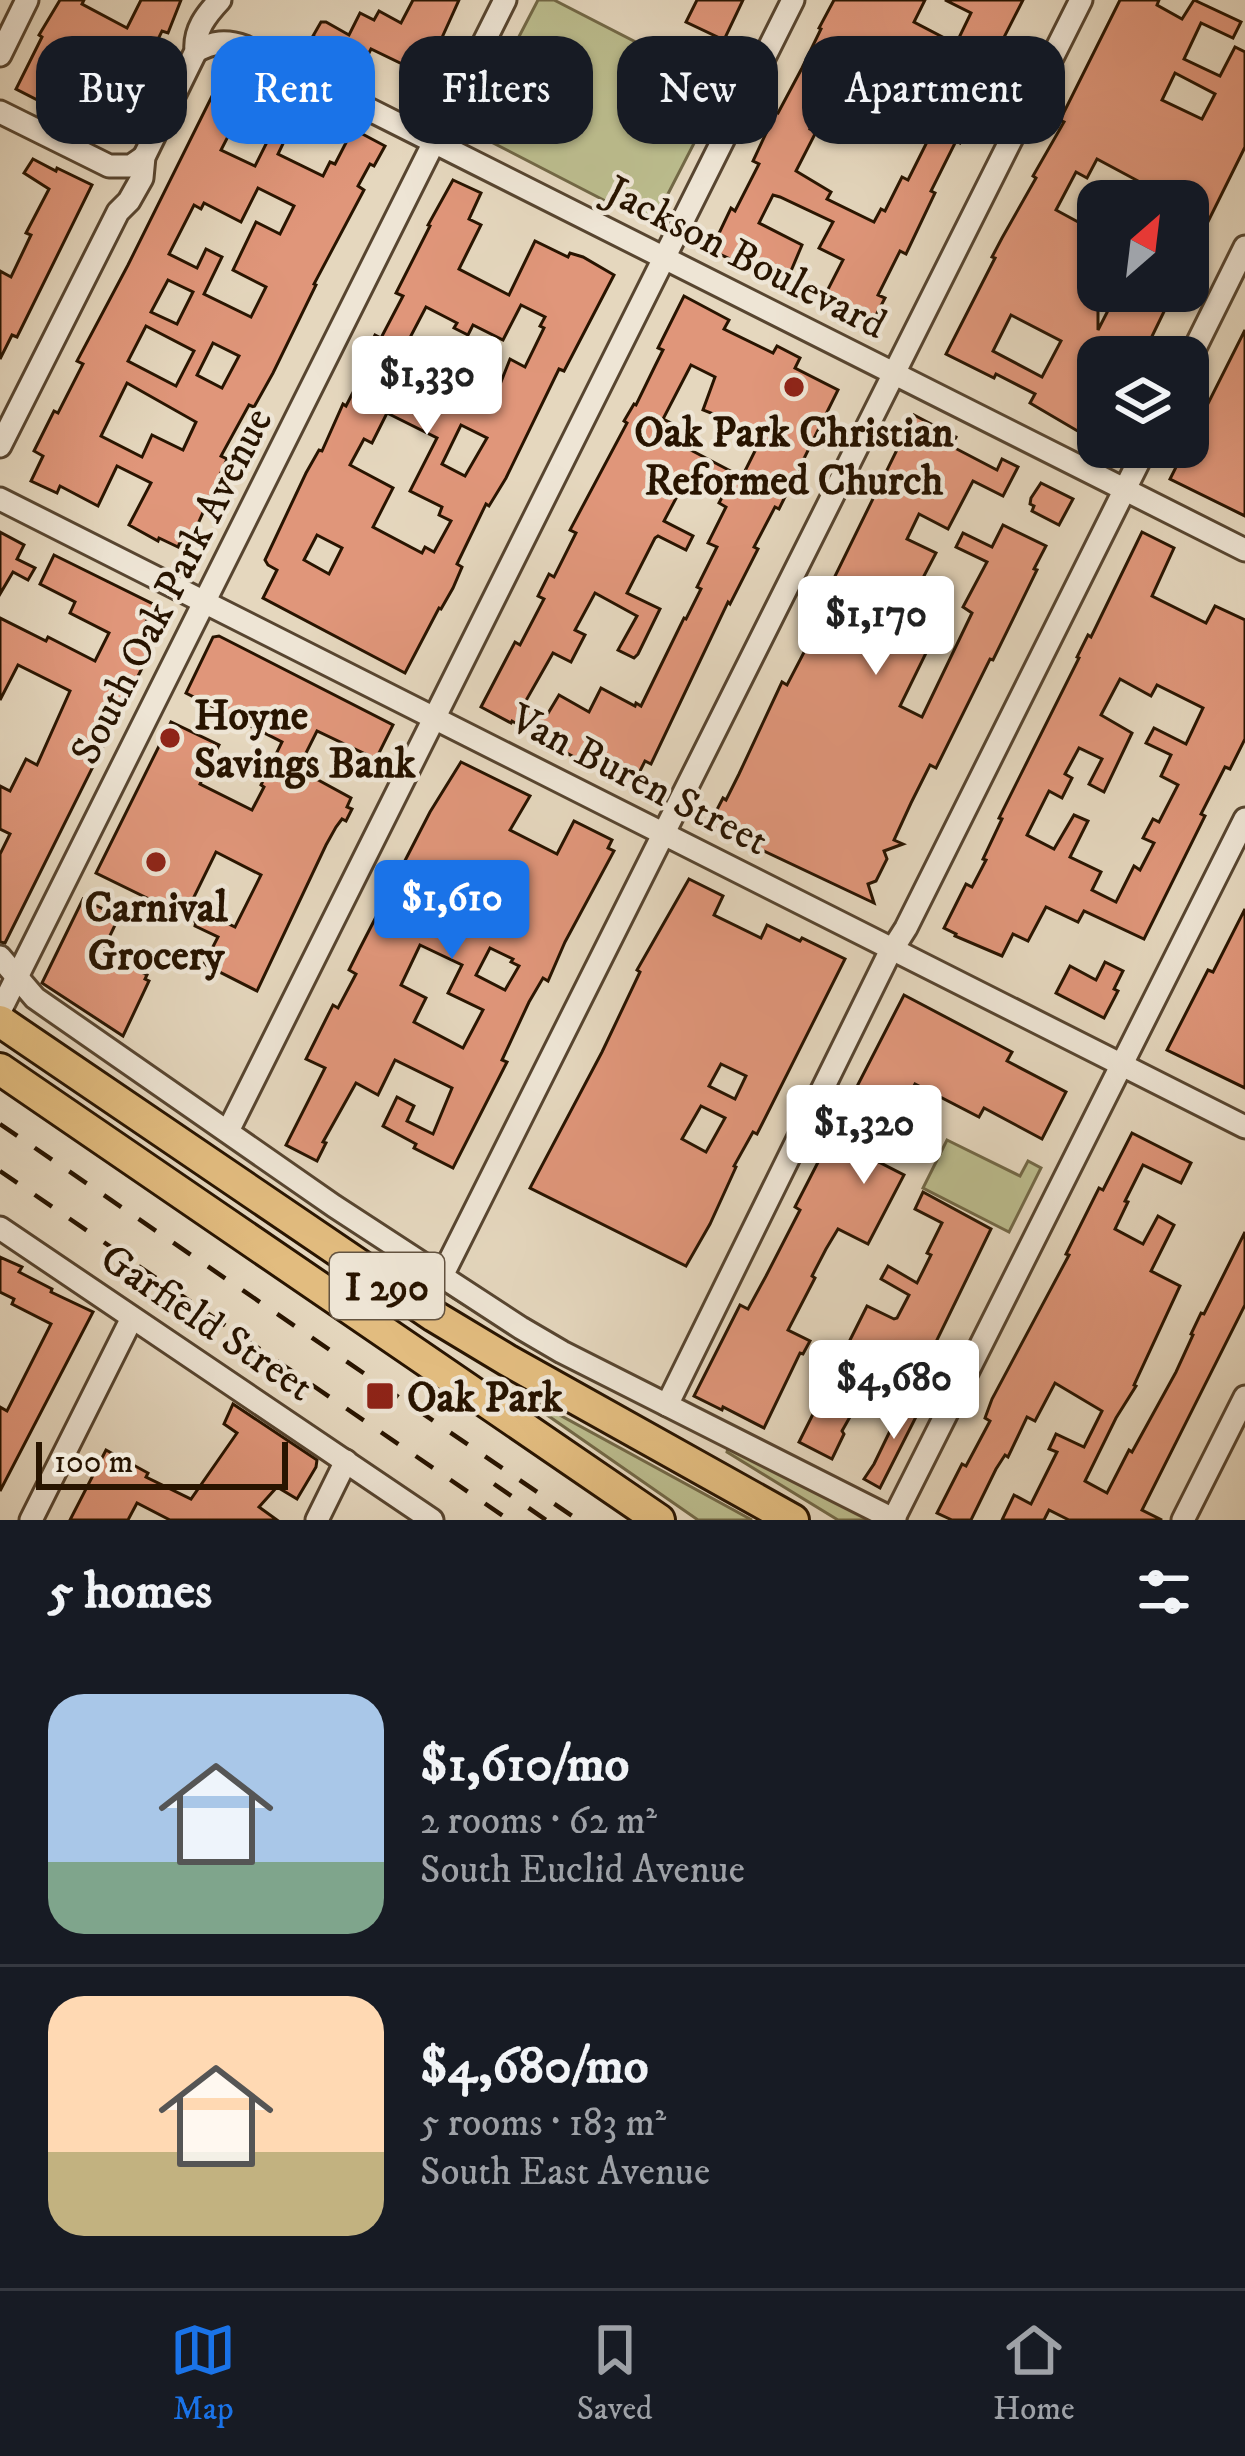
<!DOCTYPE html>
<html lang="en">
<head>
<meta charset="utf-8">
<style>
  body { margin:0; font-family:"IM FELL DW Pica",serif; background:#20242c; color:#f1f3f6; height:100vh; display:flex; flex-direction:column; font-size:45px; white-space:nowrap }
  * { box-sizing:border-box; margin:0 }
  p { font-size:39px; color:#9ea1a6 }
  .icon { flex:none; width:66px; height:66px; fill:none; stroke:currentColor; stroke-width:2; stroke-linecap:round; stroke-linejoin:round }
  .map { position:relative; height:1520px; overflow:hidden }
  .drawer { display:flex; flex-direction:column; background:#171b24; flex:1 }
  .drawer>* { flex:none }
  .banner { position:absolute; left:36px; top:36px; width:1173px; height:108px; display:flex; gap:24px }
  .needle { width:78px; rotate:28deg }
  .tools { position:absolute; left:1077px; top:180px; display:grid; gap:24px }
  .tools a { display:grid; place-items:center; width:132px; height:132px; border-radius:24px; background:#171b24; box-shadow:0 3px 9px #0004; font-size:60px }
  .scale { position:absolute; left:36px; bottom:30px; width:252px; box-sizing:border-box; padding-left:12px; border:6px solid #281400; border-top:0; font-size:33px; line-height:42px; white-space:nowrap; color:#281400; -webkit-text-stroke:9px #eee5d5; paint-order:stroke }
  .price { position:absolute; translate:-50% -102px; padding:0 27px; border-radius:12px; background:#fff; color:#222; font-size:39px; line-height:78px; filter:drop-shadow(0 3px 6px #0008) }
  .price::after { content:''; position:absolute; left:50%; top:72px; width:36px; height:27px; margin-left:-18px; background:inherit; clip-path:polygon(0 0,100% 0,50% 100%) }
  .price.on { background:#1a73e8; color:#fff }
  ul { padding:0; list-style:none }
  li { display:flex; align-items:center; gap:36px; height:300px; padding:0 48px }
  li+li { border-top:3px solid #363941 }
  li span { display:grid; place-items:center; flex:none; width:336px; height:240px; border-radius:36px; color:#555 }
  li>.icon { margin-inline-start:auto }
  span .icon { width:144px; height:144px; fill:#fffc; stroke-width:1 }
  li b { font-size:51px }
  h2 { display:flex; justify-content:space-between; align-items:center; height:144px; padding:0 48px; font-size:51px }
  .pill { padding:0 42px; border-radius:36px; background:#171b24; box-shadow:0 3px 9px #0004; font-size:42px; line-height:108px }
  .pill.on { background:#1a73e8; color:#fff }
  .tabs { display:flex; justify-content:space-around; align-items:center; height:168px; border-top:3px solid #363941; background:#171b24; font-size:33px; color:#9ea1a6 }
  .tabs a { display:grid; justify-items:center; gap:6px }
  .tabs .on { color:#1a73e8 }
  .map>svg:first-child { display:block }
  .green { fill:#bbbc8d; stroke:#726846; stroke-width:3 }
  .building { fill:#e0967a; stroke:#281400; stroke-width:3; fill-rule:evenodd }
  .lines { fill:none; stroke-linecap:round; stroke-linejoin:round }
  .minor-casing { stroke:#574530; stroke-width:27 }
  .highway-casing { stroke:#281400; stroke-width:36 }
  .minor { stroke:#eee5d5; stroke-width:21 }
  .highway { stroke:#e2bc7f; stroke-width:30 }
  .rail { stroke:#281400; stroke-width:4.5; stroke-dasharray:21 21; stroke-linecap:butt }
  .poi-dot { fill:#8f2418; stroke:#eee5d5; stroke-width:4.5 }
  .labels { text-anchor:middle; stroke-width:9; stroke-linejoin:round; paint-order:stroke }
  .shield { fill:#eee5d5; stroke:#635340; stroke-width:3 }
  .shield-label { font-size:39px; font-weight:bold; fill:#281400 }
  .street-label { font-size:42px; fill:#281400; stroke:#eee5d5 }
  .poi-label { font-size:42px; font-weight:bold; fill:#281400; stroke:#eee5d5 }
</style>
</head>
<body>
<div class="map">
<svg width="1245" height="1520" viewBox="0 0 1245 1520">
  <rect width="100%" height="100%" fill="#e5d7be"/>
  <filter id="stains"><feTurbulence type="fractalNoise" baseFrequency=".00167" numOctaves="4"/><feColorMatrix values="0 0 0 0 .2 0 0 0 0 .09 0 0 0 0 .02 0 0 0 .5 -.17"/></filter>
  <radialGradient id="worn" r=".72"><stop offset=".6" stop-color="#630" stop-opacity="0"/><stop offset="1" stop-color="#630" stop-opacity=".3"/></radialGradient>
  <!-- green -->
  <g class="green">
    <path d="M538,0H554L723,87L652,225L470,131Z"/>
    <path d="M196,1123L442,1288L865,1516L867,1520H838L727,1452L728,1448L531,1346L453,1298Z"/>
    <path d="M947,1140L1020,1176L1028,1161L1041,1168L1009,1232L923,1188Z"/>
    <path d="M501,1383L752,1520H698Z"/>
  </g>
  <!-- building -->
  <g class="building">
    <path d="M60,0H84L82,4L127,28L141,0H181L168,33L162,31L149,58L155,61L120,131L107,125L102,133L16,89L42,37L39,35ZM69,66L102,82L90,107L57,91Z"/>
    <path d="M413,0H459L425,75L371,49L363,65L313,36L321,22H326L349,35L360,13L374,20L379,11L401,23Z"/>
    <path d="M697,0H743L724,40L686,22Z"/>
    <path d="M834,0H925L914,22L956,44L971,13L945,0H1023L997,51L1007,56L960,143L956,141L931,191L935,193L906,254L900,251L878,295L885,298L872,323L823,299L843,260L819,248L833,222L780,197L773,195L759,223L802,245L785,285L711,250L731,208L735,211L759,164L753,161L776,112L778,113L802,68L821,29L819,28ZM896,54L946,81L941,91L945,93L927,125L934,128L908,180L902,177L885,211L881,209L874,222L827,199L831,192L796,171L816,132L810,129L836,79L873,97Z"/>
    <path d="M1120,0H1159L1157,5L1182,19L1194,0L1241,22L1233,38L1201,23L1184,59L1220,76L1235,47L1245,52V147L1188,262V201H1130L1140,182L1097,159L1087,178L1076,172L1056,210L1080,223L1098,188V330L1118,291H1174L1142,357H1098V443L1030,403L1035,394L996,374L994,378L946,354L995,258L992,257L1002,238L1036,178L1033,176L1064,122L1060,120ZM1175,73L1215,94L1202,119L1162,100ZM1011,315L1061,341L1042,377L993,351Z"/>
    <path d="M223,74L267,96L262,107L293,123L278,154L323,176L330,162L335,164L353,129L385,146L374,166L370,164L358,186L364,190L314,284L316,285L273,373L254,407L249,405L221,456L227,459L188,546L180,542L178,547L159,538L158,541L129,525L151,483L117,466L98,506L60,486L57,493L31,481L43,456L34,451L54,411L58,413L83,364L77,361L128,265ZM241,111L273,130L255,166L221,150ZM258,188L294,206L280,234L256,222L233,270L266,287L251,317L204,294L222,257L206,249L197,268L169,254L194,205L201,209L204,203L241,222ZM168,280L193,292L177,324L151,312ZM146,326L194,351L176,386L128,361ZM213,343L239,356L222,388L197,375ZM127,383L196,422L183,450L152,435L142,457L101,436Z"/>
    <path d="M33,159L56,171L57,168L92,185L17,337L12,335L0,359V271L11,277L31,235L26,233L49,189L24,173Z"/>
    <path d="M453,180L481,193L469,219L481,225L459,269L509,295L535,241L568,257L570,253L583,257L614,275L564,371L559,369L506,478L489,506L486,504L457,564L462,567L453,588L441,609L439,608L405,673L263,598L277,570L268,565L265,560L306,473L319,450L322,451L343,404L346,406L364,371L359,368L375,335L381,338L403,296L396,293L430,226L428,225ZM521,305L545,317L540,326L544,328L525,367L510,359L499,387L470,373L457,400L425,385L417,401L390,387L408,351L404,349L426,307L457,323L454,328L468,335L473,325L503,340ZM387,413L437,438L410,491L442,507L439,515L451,521L434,552L425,547L422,553L373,527L393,488L350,465L364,439L372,443ZM461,425L487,438L465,476L442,464ZM317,535L342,548L329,574L304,560Z"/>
    <path d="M684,296L729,320L724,329L773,353L777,346L800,358L795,368L838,390L779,509L775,507L754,547L758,549L730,604L728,602L651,764L645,761L632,787L551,745L549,748L538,742L546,727L521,716L517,724L512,721L511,723L481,707L515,642L520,645L544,599L538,596L549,574L554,577L576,533L570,530L627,423L624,421L634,404L636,405L655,366L663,350L658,348ZM691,365L715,377L703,410L734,422L729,433L757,447L742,477L664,436L671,423L663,419ZM691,470L727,488L719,503L726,507L708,543L717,547L697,587L701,589L686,619L684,618L641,706L636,703L635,706L601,688L589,712L559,695L547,715L524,704L553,653L571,662L585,635L575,630L595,593L637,616L618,650L634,658L638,654L660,609L627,593L655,538L658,536L686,550L693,536L664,521Z"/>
    <path d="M1245,330V516L1170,479Z"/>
    <path d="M914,415L956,437L951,446L997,470L1002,459L1018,467L1003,496L973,481L948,529L919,514L907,539L936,553L903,616L898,633L928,649L900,706L922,717L972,613L963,607L987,562L956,547L963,533L992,547L1003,525L1046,546L1034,569L1037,570L993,660L990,659L936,768L930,765L911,803L894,840L903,844L884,851L887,859L876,881L868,884L874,903L709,825L723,798L726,800L739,774L782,682L787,685L812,637L808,634L814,619Z"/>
    <path d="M1041,483L1073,499L1059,525L1032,511L1034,506L1030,504L1031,498Z"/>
    <path d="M0,532L24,545L17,559L35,568L28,580L13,572L0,594Z"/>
    <path d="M1142,532L1174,548L1152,596L1206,623L1215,606L1245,620V739L1230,769L1225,767L1201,814L1205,816L1144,939L1084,911L1078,922L1046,907L1028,941L1013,934L1002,956L955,936L956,934L944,928L966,884L972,887L986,860L983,859L1002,819L999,818L1079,658L1077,657L1088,635L1091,637ZM1120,679L1151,696L1157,685L1203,708L1186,744L1154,728L1146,743L1171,755L1161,776L1178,785L1159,822L1153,819L1143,838L1154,843L1140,870L1134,866L1116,902L1092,890L1101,872L1070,857L1088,821L1074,815L1054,849L1027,835L1049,791L1062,798L1072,778L1065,774L1079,748L1102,759L1089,784L1104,792L1132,733L1101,715Z"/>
    <path d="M54,555L155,605L146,622L161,630L5,943L0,942V854L10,834L0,829V786L10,791L26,759L37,765L70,691L18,665L0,700V618L46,641L48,637L95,661L109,633L70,613L75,602L40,584Z"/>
    <path d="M219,636L393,725L376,759L317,731L298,769L351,798L347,807L352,809L346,821L342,819L336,827L326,845L257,991L204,964L218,937L195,926L196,922L96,873L171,722L219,745L200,784L252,810L264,787L261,785L282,742L186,693L213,637ZM216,852L261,875L235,927L190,905Z"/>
    <path d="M461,762L530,796L510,830L557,854L574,821L612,840L608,848L614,851L565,942L548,981L543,978L529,1002L502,1060L507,1062L453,1168L414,1148L416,1144L383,1126L397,1097L414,1106L407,1121L433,1134L452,1088L395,1060L378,1095L356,1083L323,1142L326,1143L317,1161L286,1145L325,1068L306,1059L333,1005L338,1008L356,974L349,970L359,950L430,812ZM420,945L462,965L448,993L483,1010L463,1048L414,1022L426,998L401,985ZM490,948L513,959L511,962L519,966L505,990L476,975Z"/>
    <path d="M689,879L723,896L714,915L761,938L767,925L800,941L802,938L845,959L757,1134L753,1132L734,1166L736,1167L710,1224L686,1266L530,1188L602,1052L640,972L637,970ZM721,1064L746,1076L735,1099L709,1086ZM701,1106L725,1118L706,1152L682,1139Z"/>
    <path d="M83,899L119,917L102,952L147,975L145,979L149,981L123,1036L42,983Z"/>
    <path d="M1245,909V1088L1167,1050L1208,970L1213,972Z"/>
    <path d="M1105,962L1123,971L1114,989L1118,991L1104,1018L1056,993L1070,966L1096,980Z"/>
    <path d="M904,995L1012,1052L1007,1061L1066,1092L1042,1139L984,1108L979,1117L915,1084L875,1160L904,1175L868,1244L838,1229L826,1249L812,1276L815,1278L788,1330L810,1341L803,1354L800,1353L764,1428L723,1407L722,1410L694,1396L740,1305L748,1309L766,1276L800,1210L795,1207Z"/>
    <path d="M1132,1133L1191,1163L1181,1183L1143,1165L1125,1201L1128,1202L1115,1229L1143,1244L1158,1216L1174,1225L1151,1271L1180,1286L1134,1385L1136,1386L1116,1418L1085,1481L1107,1493L1129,1450L1132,1452L1176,1372L1193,1335L1191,1334L1201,1313L1204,1314L1245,1232V1305L1142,1510L1162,1520H1069L1049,1510L1044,1520H1002L1014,1495L1031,1504L1057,1452L1049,1449L1056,1434L1084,1447L1102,1411L1055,1383L1035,1421L1027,1417L1008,1457L1005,1455L996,1469L971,1520H952L937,1513L962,1464L966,1466L990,1421L985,1418L992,1399L1069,1255L1066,1254L1099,1188L1103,1190Z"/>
    <path d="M923,1192L991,1229L917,1381L881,1362L842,1431L844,1434L832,1459L799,1442L867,1306L894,1319L897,1318L909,1295L881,1279L888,1266L917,1283L931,1255L927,1253L942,1223L915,1209Z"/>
    <path d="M0,1257L22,1267L19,1272L52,1289L51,1292L93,1312L0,1491V1407L7,1411L51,1324L12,1304L14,1299L0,1292Z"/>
    <path d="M907,1396L923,1403L880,1488L864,1479L874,1464Z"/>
    <path d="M233,1404L317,1460L316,1467L297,1499L277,1487L259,1507L277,1520H170L137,1503L128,1520H70L106,1450L148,1473L146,1477L191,1499L237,1433L224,1424Z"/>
  </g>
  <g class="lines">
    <!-- minor casing -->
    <g class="minor-casing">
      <g id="minor">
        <path d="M196,51C213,42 226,40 245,47L1245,550"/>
        <path d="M0,55L27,0"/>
        <path d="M0,112L109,166H131L144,157"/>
        <path d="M1188,362L1245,247"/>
        <path d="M0,446L118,212L129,201L142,178L144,157L196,51C194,30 206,15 220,0"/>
        <path d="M0,499L1245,1127"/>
        <path d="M0,957L35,998L334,1206L521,1328L562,1352L895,1520"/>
        <path d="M0,1011L505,0"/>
        <path d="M228,1131L793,0"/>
        <path d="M0,1228L432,1520"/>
        <path d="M441,1278L1081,0"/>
        <path d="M667,1405L887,958L906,928L1146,447"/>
        <path d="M31,1520L132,1318"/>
        <path d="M317,1520L346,1461"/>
        <path d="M893,1520L1245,819"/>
        <path d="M1183,1520L1245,1397"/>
      </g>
    </g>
    <!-- highway casing -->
    <g class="highway-casing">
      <g id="highway">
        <path d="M0,1021L434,1316L507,1360L793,1520"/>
        <path d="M0,1069L659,1520"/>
      </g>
    </g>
    <!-- minor -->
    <use href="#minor" class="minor"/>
    <!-- highway -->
    <use href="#highway" class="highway"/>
    <!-- rail -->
    <g class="rail">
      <path d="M0,1124L578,1520"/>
      <path d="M0,1171L509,1520"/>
      <path d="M494,1484L546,1520"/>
    </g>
  </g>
  <!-- markers -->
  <g class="poi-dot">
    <circle cx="794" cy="387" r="12"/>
    <circle cx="170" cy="738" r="12"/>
    <circle cx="156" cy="862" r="12"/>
    <rect x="365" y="1381" width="30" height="30" rx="6"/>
  </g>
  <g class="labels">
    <!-- shield labels -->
    <rect class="shield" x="330" y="1253" width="114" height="66" rx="9"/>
    <g class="shield-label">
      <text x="387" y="1300">I 290</text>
    </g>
    <!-- street labels -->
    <g class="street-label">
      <text transform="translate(747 256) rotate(27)" y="15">Jackson Boulevard</text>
      <text transform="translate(170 585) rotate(-63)" y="15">South Oak Park Avenue</text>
      <text transform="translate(640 778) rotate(27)" y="15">Van Buren Street</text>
      <text transform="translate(208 1321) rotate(34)" y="15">Garfield Street</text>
    </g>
    <!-- poi labels -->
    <g class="poi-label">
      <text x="794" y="446">Oak Park Christian<tspan x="794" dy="48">Reformed Church</tspan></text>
      <text x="194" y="729" text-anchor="start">Hoyne<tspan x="194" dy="48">Savings Bank</tspan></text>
      <text x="156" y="921">Carnival<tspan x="156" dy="48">Grocery</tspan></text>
      <text x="407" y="1411" text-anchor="start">Oak Park</text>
    </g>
  </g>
  <rect width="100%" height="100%" filter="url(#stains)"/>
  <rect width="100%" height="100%" fill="url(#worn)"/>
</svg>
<div class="tools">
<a><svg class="needle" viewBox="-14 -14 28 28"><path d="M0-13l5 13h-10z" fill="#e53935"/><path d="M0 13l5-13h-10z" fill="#9ea1a6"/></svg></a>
<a><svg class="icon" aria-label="layers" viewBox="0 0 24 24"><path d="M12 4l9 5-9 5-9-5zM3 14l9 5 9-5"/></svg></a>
</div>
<div class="scale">100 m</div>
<b class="price" style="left:427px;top:438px">$1,330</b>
<b class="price" style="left:876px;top:678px">$1,170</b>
<b class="price on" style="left:452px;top:962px">$1,610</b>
<b class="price" style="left:864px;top:1187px">$1,320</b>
<b class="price" style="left:894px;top:1442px">$4,680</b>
<div class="banner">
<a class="pill">Buy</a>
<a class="pill on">Rent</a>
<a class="pill">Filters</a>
<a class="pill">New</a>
<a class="pill">Apartment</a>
</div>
</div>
<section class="drawer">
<h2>5 homes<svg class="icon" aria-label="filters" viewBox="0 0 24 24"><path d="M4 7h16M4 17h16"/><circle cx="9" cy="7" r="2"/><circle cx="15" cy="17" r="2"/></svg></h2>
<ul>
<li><span style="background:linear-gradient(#a9c7e8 70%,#7fa58c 0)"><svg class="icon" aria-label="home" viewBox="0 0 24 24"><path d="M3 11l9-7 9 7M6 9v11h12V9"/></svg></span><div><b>$1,610/mo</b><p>2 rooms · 62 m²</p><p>South Euclid Avenue</p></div></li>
<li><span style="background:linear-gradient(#ffd9b3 65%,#c2b280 0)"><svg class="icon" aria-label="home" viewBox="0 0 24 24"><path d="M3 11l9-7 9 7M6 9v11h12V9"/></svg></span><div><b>$4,680/mo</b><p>5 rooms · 183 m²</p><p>South East Avenue</p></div></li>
</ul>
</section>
<nav class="tabs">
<a class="on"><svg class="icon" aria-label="map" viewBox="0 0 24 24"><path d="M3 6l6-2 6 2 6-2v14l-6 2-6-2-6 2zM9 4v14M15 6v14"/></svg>Map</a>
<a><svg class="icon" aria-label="saved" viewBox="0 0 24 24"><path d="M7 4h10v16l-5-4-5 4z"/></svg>Saved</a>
<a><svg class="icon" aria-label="home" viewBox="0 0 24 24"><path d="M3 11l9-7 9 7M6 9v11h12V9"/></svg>Home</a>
</nav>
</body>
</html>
